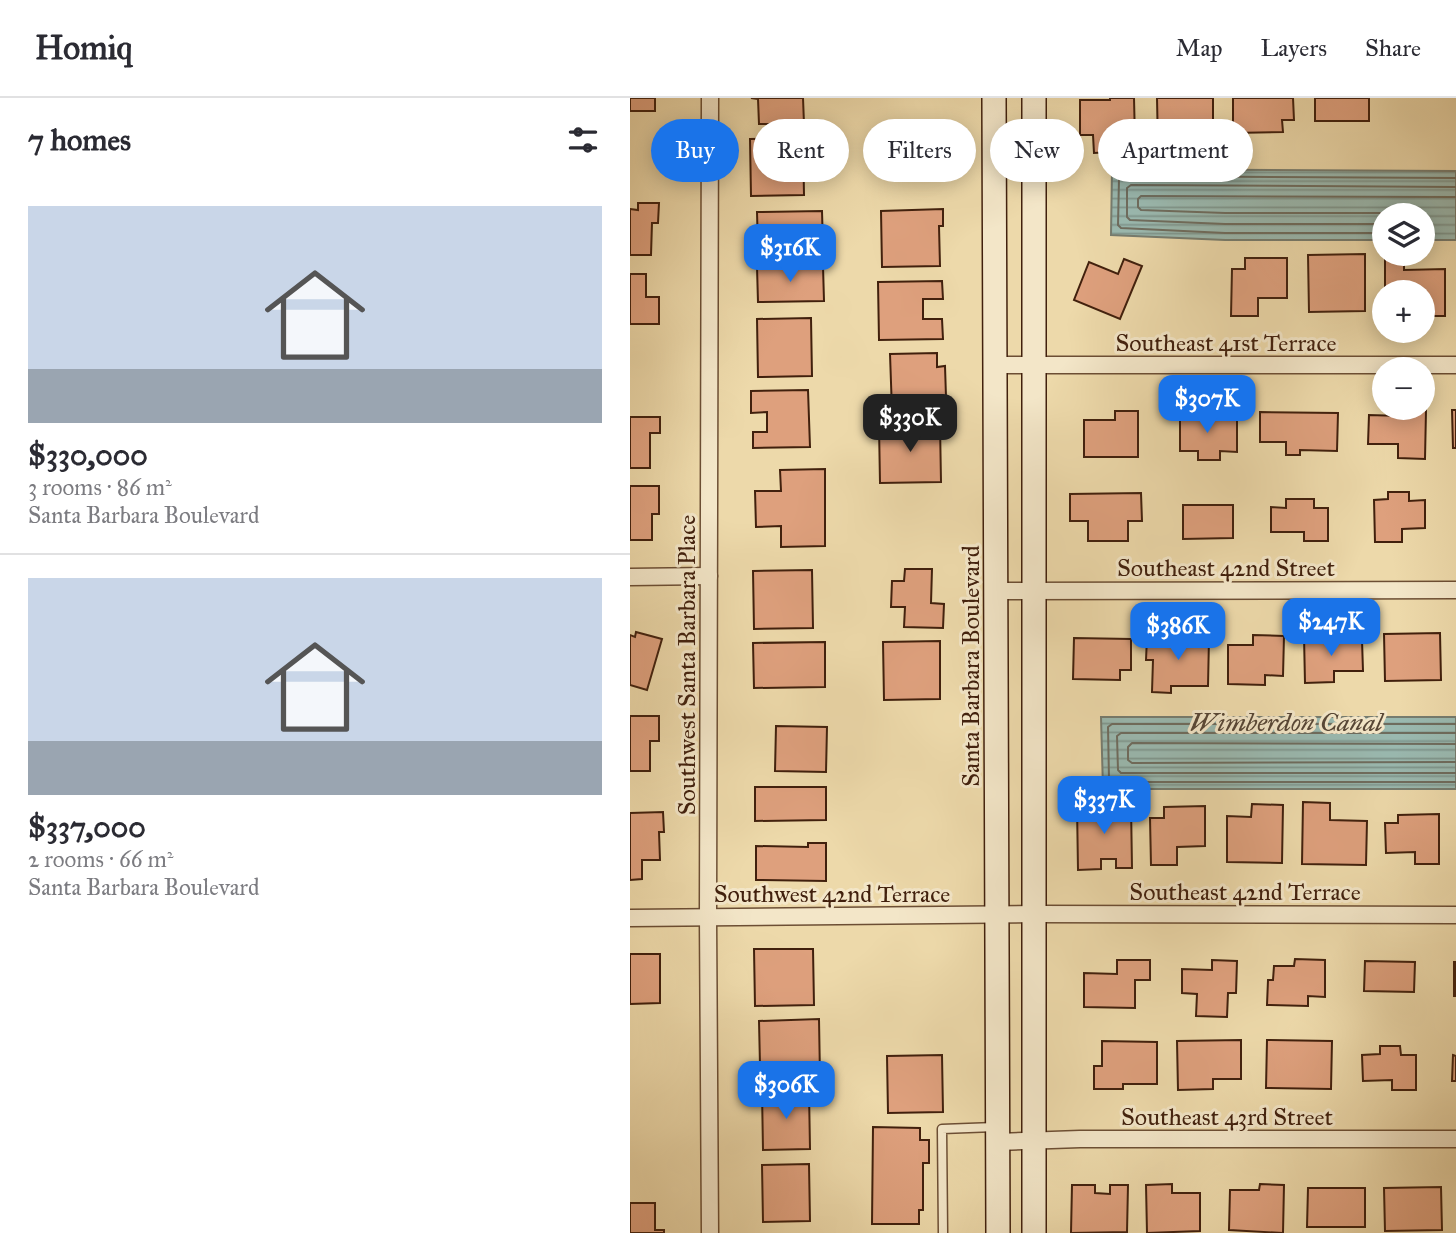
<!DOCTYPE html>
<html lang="en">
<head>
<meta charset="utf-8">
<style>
  body { margin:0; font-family:"IM FELL Great Primer",serif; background:#f2f2f3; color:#2b2b33; height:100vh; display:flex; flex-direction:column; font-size:26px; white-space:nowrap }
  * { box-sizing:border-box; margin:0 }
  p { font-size:23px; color:#7c7c81 }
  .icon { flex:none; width:38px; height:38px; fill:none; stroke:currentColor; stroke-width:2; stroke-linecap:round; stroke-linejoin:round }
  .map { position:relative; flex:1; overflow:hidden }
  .sheet { display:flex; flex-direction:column; background:#fff; width:630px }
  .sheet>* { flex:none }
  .guide { position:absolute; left:21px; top:21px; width:665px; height:63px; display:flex; gap:14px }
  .fabs { position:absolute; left:742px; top:105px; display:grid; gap:14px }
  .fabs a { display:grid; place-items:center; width:63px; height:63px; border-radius:50%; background:#fff; box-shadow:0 4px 18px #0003; font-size:35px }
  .price { position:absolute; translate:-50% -60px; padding:0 16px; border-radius:14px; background:#1a73e8; color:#fff; font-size:23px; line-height:46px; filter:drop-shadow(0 2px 4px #0008) }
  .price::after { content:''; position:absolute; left:50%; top:42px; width:21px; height:16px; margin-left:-10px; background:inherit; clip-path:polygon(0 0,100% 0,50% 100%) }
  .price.active { background:#222; color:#fff }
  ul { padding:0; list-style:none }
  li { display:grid; align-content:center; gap:14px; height:371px; padding:0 28px }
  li+li { border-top:2px solid #e1e1e2 }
  li span { display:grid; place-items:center; height:217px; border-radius:0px; color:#555 }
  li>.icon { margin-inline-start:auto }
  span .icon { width:126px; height:126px; fill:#fffc; stroke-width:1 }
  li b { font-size:30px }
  h2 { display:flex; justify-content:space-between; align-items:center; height:84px; padding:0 28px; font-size:30px }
  .tag { padding:0 24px; border-radius:32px; background:#fff; box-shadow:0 4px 18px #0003; font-size:24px; line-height:63px }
  .tag.active { background:#1a73e8; color:#fff }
  header { display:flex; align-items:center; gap:42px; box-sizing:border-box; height:98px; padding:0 35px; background:#fff; border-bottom:2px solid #e1e1e2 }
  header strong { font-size:33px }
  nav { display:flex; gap:38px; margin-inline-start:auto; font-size:24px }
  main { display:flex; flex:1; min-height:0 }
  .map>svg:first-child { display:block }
  .water { fill:url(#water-rules); stroke:#767c6f; stroke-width:2 }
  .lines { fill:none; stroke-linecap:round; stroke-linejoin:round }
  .shore { stroke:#6e6c5e; stroke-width:2 }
  .building { fill:#dea07d; stroke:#41200d; stroke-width:2 }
  .lane-casing { stroke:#6c4e34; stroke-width:11 }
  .street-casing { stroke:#6c4e34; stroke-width:19 }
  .secondary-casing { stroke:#41200d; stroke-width:26 }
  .lane { stroke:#f3e6c8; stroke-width:8 }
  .street { stroke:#f3e6c8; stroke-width:16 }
  .secondary { stroke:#f3e6c8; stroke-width:23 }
  .labels { text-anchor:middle; stroke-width:6; stroke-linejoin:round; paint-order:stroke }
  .street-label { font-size:24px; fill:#41200d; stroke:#f3e6c8 }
  .water-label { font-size:26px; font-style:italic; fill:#574636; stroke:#f3e6c8 }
</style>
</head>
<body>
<header>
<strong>Homiq</strong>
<nav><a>Map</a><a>Layers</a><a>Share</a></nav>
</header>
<main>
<section class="sheet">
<h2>7 homes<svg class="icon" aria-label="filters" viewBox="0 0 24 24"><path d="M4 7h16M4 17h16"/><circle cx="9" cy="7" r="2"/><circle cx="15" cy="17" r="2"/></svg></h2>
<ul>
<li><span style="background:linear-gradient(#c9d6e8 75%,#9aa5b1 0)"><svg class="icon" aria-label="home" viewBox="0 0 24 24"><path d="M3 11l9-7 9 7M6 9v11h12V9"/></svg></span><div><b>$330,000</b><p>3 rooms · 86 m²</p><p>Santa Barbara Boulevard</p></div></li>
<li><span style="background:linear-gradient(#c9d6e8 75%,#9aa5b1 0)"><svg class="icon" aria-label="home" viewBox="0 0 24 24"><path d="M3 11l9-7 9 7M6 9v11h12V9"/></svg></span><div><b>$337,000</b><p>2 rooms · 66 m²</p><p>Santa Barbara Boulevard</p></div></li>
</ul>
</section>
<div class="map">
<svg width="826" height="1135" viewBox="0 0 826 1135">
  <defs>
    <pattern id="water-rules" width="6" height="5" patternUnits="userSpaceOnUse" patternTransform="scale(1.75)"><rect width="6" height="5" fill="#9ab9b0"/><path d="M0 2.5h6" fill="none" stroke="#7f968e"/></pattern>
  </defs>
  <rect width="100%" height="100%" fill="#edd9aa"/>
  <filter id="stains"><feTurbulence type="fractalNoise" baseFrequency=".00286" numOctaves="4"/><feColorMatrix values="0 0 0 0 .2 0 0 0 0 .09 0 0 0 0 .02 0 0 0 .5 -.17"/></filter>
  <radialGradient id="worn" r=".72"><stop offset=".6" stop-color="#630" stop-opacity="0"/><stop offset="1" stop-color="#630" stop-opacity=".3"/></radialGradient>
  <!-- water -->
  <g class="water">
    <path d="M482,71L826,73V142H793V117H754V142H595L481,137Z"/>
    <path d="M471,619H826V691H473Z"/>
  </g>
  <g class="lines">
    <!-- shore -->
    <g class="shore">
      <path d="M763,117L752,115H595L511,112L508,109V101L511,98L826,99"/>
      <path d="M754,126H595L500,122L497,119V90L501,87L826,89"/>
      <path d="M754,135H595L491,130L488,127L489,81L492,78L826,80"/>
      <path d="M826,626H482L478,629L479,681L482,684H826"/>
      <path d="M826,635H491L487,638L488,672L491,675H826"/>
      <path d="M826,646L502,645L498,649V662L502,665L826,664"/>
    </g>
  </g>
  <!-- building -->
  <g class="building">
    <rect x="0" y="0" width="25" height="13"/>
    <path d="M121,0H173L174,26H129L128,1Z"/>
    <path d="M480,0H504L505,43H481V54L464,55L463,37H450V2H480Z"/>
    <path d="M527,0H583V34L556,35V49H528Z"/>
    <path d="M603,0H663L664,22H652L653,34L603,35Z"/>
    <rect x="685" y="0" width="54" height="23"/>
    <path d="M173,40L174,97L121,98L120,41Z"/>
    <path d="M8,105H29L28,125H22L21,157H0V111L8,112Z"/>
    <path d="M313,111V128H309L310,168L252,169L251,113Z"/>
    <path d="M192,113L193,149L128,150L127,114Z"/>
    <path d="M735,156V213L679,214L678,157Z"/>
    <path d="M755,156H774V172L815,171V218H793V194H755Z"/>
    <path d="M615,160H657V200H628V218H601L602,171H615Z"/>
    <path d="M494,161L512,168L490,221L444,202L459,164L488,176Z"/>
    <path d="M193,168L194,203L128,204L127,169Z"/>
    <path d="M0,176H16V199H29V226H0Z"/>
    <path d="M312,183L313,201H293V221H312L313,241L249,242L248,184Z"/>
    <path d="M181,220L182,278L128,279L127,221Z"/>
    <path d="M307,255V269L315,268L316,299H307L308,312L262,313L260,256Z"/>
    <path d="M178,292L180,349L123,350V334H137V314L121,315V293Z"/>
    <path d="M771,312H796L795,361L768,360V346H738L739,317L771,318Z"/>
    <path d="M822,312H826V350H823Z"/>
    <path d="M485,313H508V359H454V322H485Z"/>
    <path d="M550,313H580V320L607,321V354L590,353V362H568V353H550Z"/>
    <path d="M630,314L708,315L707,353L670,352V357H656V344H630Z"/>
    <path d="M0,319H30V335H20V370H0Z"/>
    <path d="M310,327L311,384L250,385L249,328Z"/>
    <path d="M195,371V448L151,449V428L126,429L125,393H151L150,372Z"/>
    <path d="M0,388H29V416H22V442H0Z"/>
    <path d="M758,394H779V403L795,402V430L772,431V444H745L744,402L758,401Z"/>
    <path d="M511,395L512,423H498V443H458V423H440V396Z"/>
    <path d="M656,401H684V410H698V443H674V434H641V409L656,410Z"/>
    <path d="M553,407H603V440L553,441Z"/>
    <path d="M275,471H302L301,505L314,506L313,530L274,529L275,509H261L262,483H274Z"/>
    <path d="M182,472L183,530L124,531L123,473Z"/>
    <path d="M6,534L32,541L17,592L0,587V537L5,539Z"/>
    <path d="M810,535L811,582L755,583L754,536Z"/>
    <path d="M623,537L654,538L653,578L635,577V587L598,586V547H623Z"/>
    <path d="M674,538H706V543L732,542L733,573H704V584L675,585Z"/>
    <path d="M517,539L579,540L578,588H541V595L522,594L523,562H516Z"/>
    <path d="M444,540L501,541V572H490V582L443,581Z"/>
    <path d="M310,543V601L254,602L253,544Z"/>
    <path d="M195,544V589L124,590L123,545Z"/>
    <path d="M0,618H29V643H20V673H0Z"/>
    <path d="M146,628L197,629L196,674L145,673Z"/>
    <path d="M125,689H196V722L125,723Z"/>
    <path d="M673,704L700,705V722L737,723L736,767L672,766Z"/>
    <path d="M622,706L653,707L652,765L597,764V718L621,719Z"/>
    <path d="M501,707L502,770H486V761H471V771L448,772L447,708Z"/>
    <path d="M575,708V748L547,749V767H521L520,720H534V709Z"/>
    <path d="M33,714L34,734H29L30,762H12V781L0,782V715Z"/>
    <path d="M809,716V766H785V754L756,755L755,725H768V717Z"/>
    <path d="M178,745H196V783L126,782V748L178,749Z"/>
    <path d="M124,851H183L184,907L125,908Z"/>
    <path d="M0,856H30V905L0,906Z"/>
    <path d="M665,861L695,862V899L678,898V908L637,907L638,882H643L644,868H664Z"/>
    <path d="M487,862H520V882H505V910L454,909V875L487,876Z"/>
    <path d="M582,862L607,863L606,895H598L597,919L566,918L567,896L552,895V871L582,872Z"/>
    <path d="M735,863L785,864L784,894L734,893Z"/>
    <rect x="824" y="864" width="2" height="34"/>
    <path d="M189,921L190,979L135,980L134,967H130L129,923Z"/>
    <path d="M611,942V981H583V991L548,992L547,943Z"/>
    <path d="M637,942L702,943L701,991L636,990Z"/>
    <path d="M472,943L527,944V986H493V991H464V968H472Z"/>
    <path d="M750,948H770L771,957H786V992H762V982L733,983L732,957L750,956Z"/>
    <path d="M312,957L313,1014L258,1015L257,958Z"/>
    <path d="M823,957L826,958V983H822Z"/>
    <path d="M132,994H179L180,1051L133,1052Z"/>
    <path d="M243,1029L290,1030V1042H299V1065H293V1112H289V1126H242Z"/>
    <path d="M179,1066L180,1123L133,1124L132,1067Z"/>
    <path d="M542,1086V1095H570V1133L517,1135L516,1087Z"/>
    <path d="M630,1086L654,1087L653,1135L599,1132L600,1092H629Z"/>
    <path d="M442,1087H465V1095L480,1096V1087H498L497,1134L441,1135Z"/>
    <path d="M811,1089L812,1132L755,1133L754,1090Z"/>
    <path d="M678,1090H735V1129H677Z"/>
    <path d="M0,1105H25V1132H34V1135H0Z"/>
  </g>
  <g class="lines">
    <!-- lane casing -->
    <g class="lane-casing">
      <path id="lane" d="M313,1135L312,1031L365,1029"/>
    </g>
    <!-- street casing -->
    <g class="street-casing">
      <g id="street">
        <path d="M365,267H826"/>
        <path d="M0,479L79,478"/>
        <path d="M367,493L826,492"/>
        <path d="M0,820L405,816L826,817"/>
        <path d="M368,1044L450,1041H826"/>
        <path d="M80,1135L78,819L80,0"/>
      </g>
    </g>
    <!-- secondary casing -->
    <g class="secondary-casing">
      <g id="secondary">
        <path d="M364,0L368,1135"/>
        <path d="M404,0V1135"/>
      </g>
    </g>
    <!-- lane -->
    <use href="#lane" class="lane"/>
    <!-- street -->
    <use href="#street" class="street"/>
    <!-- secondary -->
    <use href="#secondary" class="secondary"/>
  </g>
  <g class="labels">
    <!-- street labels -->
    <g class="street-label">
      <text x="596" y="253">Southeast 41st Terrace</text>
      <text x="596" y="478">Southeast 42nd Street</text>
      <text transform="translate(57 567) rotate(-90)" y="8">Southwest Santa Barbara Place</text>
      <text transform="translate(341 568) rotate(-90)" y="8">Santa Barbara Boulevard</text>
      <text x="615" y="802">Southeast 42nd Terrace</text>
      <text x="202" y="804">Southwest 42nd Terrace</text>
      <text x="597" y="1027">Southeast 43rd Street</text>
    </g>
    <!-- water labels -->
    <g class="water-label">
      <text x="656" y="633">Wimberdon Canal</text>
    </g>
  </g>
  <rect width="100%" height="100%" filter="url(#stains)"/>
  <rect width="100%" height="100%" fill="url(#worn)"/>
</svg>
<div class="fabs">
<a><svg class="icon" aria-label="layers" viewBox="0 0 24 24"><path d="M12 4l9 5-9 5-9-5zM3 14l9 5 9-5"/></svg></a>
<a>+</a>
<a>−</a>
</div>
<b class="price" style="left:160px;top:186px">$316K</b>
<b class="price" style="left:577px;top:337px">$307K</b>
<b class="price active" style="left:280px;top:356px">$330K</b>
<b class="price" style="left:701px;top:560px">$247K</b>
<b class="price" style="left:548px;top:564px">$386K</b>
<b class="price" style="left:474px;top:738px">$337K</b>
<b class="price" style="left:156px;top:1023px">$306K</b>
<div class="guide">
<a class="tag active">Buy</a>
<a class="tag">Rent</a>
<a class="tag">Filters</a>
<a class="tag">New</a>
<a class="tag">Apartment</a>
</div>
</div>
</main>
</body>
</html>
